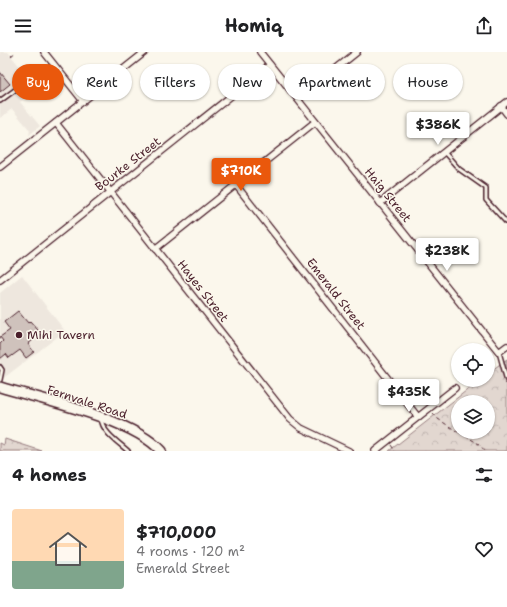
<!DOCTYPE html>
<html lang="en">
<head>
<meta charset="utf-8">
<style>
  body { margin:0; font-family:"Shantell Sans",sans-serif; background:#f2f2f2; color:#202124; height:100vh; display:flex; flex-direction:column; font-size:15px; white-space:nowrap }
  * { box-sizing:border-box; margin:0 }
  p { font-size:13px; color:#757577 }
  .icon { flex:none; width:22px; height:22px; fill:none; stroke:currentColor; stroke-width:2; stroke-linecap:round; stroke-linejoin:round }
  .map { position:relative; height:399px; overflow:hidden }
  .sheet { display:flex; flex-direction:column; background:#fff; flex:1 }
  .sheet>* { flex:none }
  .top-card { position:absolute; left:12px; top:12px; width:483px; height:36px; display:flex; gap:8px }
  .controls { position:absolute; left:451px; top:291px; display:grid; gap:8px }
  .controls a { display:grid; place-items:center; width:44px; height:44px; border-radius:50%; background:#fff; box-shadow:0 1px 3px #0004; font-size:20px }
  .price { position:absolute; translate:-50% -34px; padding:0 9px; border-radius:4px; background:#fff; color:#222; font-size:13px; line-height:26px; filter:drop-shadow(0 1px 2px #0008) }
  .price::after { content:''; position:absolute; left:50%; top:24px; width:12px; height:9px; margin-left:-6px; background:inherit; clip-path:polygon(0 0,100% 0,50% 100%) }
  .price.on { background:#ea580c; color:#fff }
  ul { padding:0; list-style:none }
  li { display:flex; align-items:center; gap:12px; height:100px; padding:0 12px }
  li+li { border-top:1px solid #e0e0e0 }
  li span { display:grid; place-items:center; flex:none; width:112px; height:80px; border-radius:4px; color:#555 }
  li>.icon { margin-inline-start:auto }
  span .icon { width:48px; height:48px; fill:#fffc; stroke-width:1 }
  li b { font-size:17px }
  h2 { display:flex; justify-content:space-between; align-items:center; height:48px; padding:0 12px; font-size:17px }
  .chip { padding:0 14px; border-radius:18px; background:#fff; box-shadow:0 1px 3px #0004; font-size:14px; line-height:36px }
  .chip.on { background:#ea580c; color:#fff }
  header { display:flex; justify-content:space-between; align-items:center; height:52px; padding:0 12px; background:#fff; font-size:18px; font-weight:700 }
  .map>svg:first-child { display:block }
  .built { fill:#eee7de }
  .park { fill:url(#park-crowns); stroke:#967b7e; fill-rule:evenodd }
  .building { fill:#cfc2bc; stroke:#4a1f2b }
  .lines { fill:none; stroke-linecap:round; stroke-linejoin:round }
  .lane-casing { stroke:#4a1f2b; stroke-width:6 }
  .street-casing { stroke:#4a1f2b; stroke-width:8 }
  .primary-casing { stroke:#4a1f2b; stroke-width:12 }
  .path { stroke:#4a1f2b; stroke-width:1; stroke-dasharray:4 3; stroke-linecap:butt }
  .lane { stroke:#fbf7ec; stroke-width:3 }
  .street { stroke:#fbf7ec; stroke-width:5.5 }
  .primary { stroke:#fbf7ec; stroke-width:9 }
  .poi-dot { fill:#4a1f2b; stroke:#fbf7ec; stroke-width:1.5 }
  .labels { text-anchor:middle; stroke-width:3; stroke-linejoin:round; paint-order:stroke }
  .street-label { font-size:12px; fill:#4a1f2b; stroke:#fbf7ec }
  .poi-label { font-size:12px; fill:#4a1f2b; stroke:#fbf7ec; text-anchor:start }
</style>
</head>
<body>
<header><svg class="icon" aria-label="menu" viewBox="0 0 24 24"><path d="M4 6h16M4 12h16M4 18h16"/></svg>Homiq<svg class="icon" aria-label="share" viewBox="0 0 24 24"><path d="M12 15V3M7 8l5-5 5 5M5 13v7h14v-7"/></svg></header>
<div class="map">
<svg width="507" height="399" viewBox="0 0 507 399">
  <defs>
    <pattern id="park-crowns" width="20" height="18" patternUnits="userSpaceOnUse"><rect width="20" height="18" fill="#e2d7d0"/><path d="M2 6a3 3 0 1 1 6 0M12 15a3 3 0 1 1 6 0" fill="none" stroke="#c3b8b3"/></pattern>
  </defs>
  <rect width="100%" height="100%" fill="#fbf7ec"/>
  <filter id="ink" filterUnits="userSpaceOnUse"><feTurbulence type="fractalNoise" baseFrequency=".025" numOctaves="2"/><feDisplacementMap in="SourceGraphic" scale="8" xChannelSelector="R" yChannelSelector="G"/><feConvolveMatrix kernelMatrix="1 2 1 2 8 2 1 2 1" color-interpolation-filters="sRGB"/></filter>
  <g filter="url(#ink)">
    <!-- built -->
    <g class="built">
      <path d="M0,0H8L37,36L20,50L40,74L29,83L30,78L12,57L0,66Z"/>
      <path d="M22,223L65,279L5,325L0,324V241Z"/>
    </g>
    <!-- park -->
    <g class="park">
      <path d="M507,307V399H389L480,328H488V321ZM458,350H488V380H458Z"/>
      <path d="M5,387L42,399H0V391L4,393Z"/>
    </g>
    <!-- building -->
    <g class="building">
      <path d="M0,20L10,32L0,40Z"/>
      <path d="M18,259L28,271L30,269L38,278L34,281L37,285L28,292L34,300L26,306L20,298L9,306L6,302L0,307V292L3,289L0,285L10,278L4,270Z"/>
    </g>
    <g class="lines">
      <!-- lane casing -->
      <g class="lane-casing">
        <g id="lane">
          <path d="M0,49L19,35"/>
          <path d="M444,100L459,117L486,136V148L506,170"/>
          <path d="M499,300L507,329"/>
          <path d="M0,315L2,318L0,328"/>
          <path d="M101,366C102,380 118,390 128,399"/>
        </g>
      </g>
      <!-- street casing -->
      <g class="street-casing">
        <g id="street">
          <path d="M44,0L83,49"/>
          <path d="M260,0L499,300L507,294"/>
          <path d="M298,47L357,0"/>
          <path d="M501,54L507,62"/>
          <path d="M56,71L290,367L301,376L349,399"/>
          <path d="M0,115L145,0"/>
          <path d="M236,133L418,365"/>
          <path d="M380,151L507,50"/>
          <path d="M155,197L315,70"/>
          <path d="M0,228L270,13"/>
          <path d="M375,399L455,336"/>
        </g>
      </g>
      <!-- primary casing -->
      <g class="primary-casing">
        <path id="primary" d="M0,335C43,348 133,367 161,399"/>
      </g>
      <!-- path -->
      <g class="path">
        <path d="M11,4L16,0"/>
        <path d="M433,361L438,367L458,380"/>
        <path d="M459,380L479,392L485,399"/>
        <path d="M391,393L395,399"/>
      </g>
      <!-- lane -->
      <use href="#lane" class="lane"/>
      <!-- street -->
      <use href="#street" class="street"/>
      <!-- primary -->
      <use href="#primary" class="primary"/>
    </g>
  </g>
  <!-- markers -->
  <circle class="poi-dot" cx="19" cy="283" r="4"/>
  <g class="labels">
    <!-- street labels -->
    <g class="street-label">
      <text transform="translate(128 112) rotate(-38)" y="4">Bourke Street</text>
      <text transform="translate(388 143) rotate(51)" y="4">Haig Street</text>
      <text transform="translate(203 239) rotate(52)" y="4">Hayes Street</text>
      <text transform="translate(336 242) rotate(52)" y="4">Emerald Street</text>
      <text transform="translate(87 350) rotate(18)" y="4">Fernvale Road</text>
    </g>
    <!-- poi labels -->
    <g class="poi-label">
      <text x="27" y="287">Mihi Tavern</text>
    </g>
  </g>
</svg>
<div class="controls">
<a><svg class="icon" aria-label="locate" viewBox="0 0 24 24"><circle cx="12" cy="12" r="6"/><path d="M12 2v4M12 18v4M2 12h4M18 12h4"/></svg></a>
<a><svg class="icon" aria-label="layers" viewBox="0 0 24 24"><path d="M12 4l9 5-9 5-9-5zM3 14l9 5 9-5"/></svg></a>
</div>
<b class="price" style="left:438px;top:94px">$386K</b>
<b class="price on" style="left:241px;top:140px">$710K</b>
<b class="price" style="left:447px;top:220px">$238K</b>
<b class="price" style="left:409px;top:361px">$435K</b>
<div class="top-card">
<a class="chip on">Buy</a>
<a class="chip">Rent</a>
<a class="chip">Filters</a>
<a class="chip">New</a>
<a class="chip">Apartment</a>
<a class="chip">House</a>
</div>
</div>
<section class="sheet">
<h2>4 homes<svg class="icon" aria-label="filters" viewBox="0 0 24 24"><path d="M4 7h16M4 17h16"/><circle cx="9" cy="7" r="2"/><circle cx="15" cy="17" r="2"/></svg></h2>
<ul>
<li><span style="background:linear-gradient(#ffd9b3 65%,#7fa58c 0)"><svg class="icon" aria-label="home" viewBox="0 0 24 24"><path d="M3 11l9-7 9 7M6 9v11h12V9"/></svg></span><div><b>$710,000</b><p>4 rooms · 120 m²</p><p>Emerald Street</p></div><svg class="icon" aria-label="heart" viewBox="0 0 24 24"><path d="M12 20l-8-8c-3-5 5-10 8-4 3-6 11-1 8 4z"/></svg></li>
</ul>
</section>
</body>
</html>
